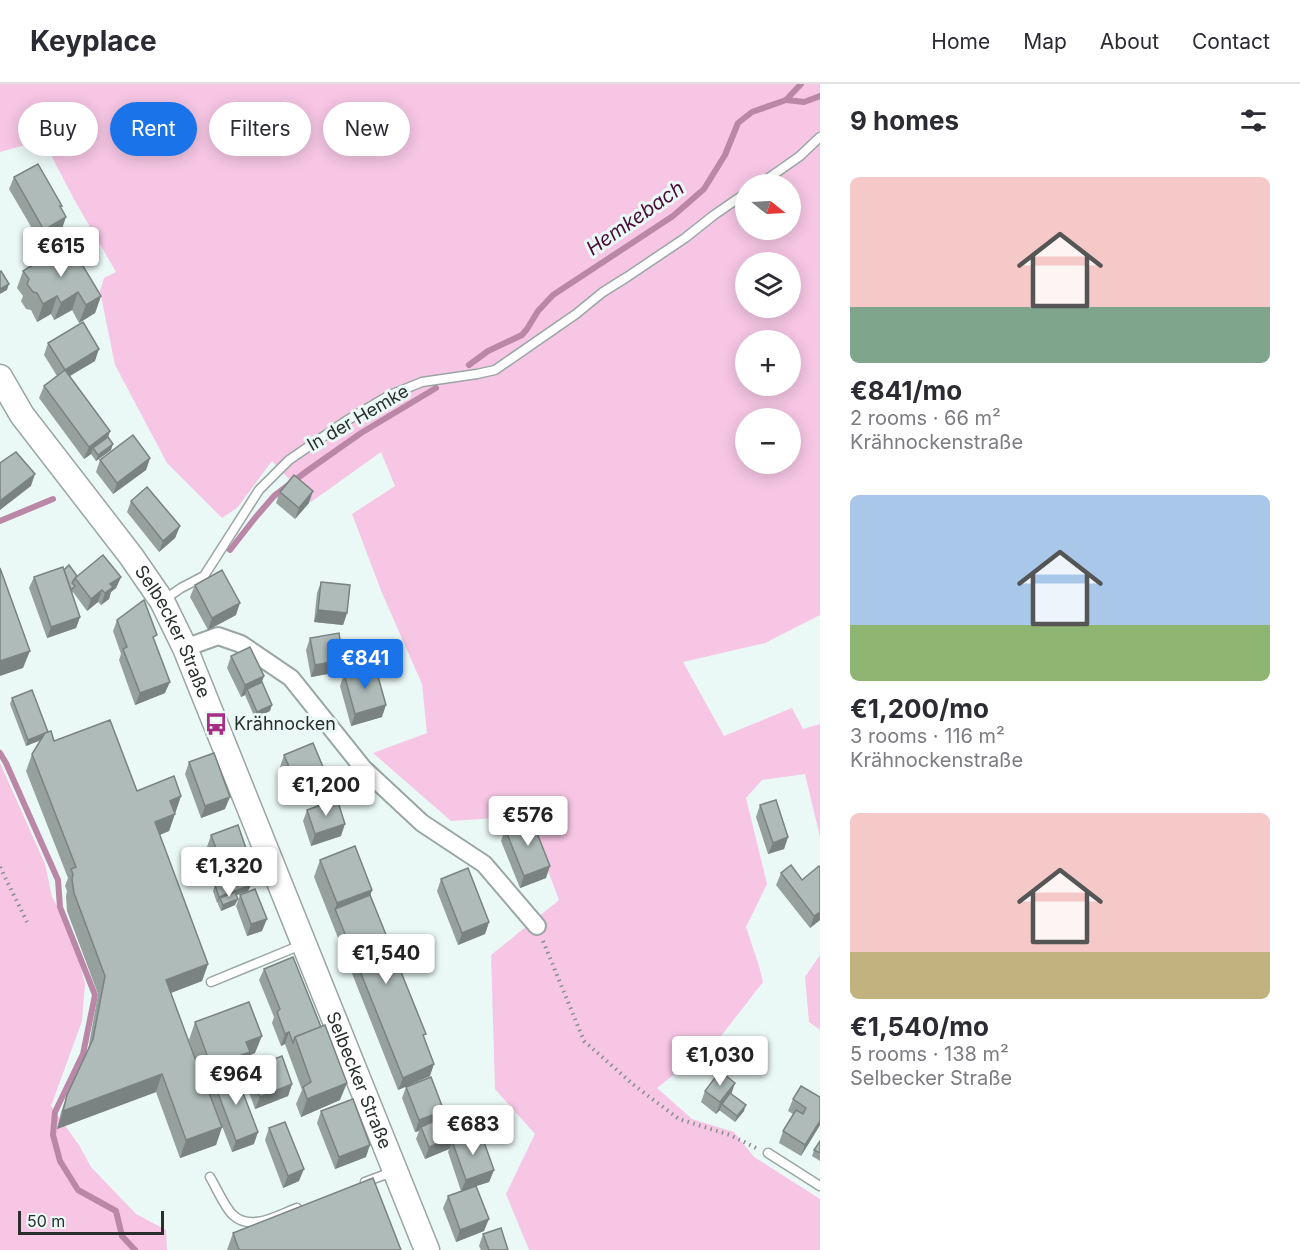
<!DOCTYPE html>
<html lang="en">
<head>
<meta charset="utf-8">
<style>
  body { margin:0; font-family:Inter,sans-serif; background:#f7f7f7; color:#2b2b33; height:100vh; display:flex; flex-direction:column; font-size:22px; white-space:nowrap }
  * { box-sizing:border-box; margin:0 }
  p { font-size:20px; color:#7c7c81 }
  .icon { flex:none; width:33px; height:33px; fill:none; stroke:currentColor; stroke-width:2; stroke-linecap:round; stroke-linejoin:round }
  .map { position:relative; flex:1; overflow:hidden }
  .sheet { display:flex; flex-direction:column; background:#fff; width:480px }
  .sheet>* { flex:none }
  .top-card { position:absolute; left:18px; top:18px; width:570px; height:54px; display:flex; gap:12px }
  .needle { width:39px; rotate:108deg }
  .tools { position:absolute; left:735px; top:90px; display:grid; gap:12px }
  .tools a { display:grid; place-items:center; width:66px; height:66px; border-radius:50%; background:#fff; box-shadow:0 3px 15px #0003; font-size:30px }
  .scale { position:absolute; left:18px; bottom:15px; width:146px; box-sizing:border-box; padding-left:6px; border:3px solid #2a2f2e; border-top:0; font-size:16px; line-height:21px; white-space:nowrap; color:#2a2f2e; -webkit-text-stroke:4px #ebf9f6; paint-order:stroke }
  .price { position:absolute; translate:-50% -51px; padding:0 14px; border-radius:6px; background:#fff; color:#222; font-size:20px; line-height:39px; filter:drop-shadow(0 2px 3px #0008) }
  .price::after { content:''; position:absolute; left:50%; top:36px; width:18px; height:14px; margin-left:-9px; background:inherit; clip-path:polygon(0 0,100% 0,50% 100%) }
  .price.selected { background:#1a73e8; color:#fff }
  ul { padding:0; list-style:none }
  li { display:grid; align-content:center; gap:12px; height:318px; padding:0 30px }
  li span { display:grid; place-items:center; height:186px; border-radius:9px; color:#555 }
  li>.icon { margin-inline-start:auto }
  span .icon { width:108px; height:108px; fill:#fffc; stroke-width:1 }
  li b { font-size:26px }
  h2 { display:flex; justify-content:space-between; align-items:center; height:72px; padding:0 30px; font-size:26px }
  .chip { padding:0 21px; border-radius:27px; background:#fff; box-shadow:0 3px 15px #0003; font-size:21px; line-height:54px }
  .chip.selected { background:#1a73e8; color:#fff }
  header { display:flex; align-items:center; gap:36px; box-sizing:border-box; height:84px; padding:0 30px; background:#fff; border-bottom:2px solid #e1e1e2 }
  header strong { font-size:28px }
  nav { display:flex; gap:33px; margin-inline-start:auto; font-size:21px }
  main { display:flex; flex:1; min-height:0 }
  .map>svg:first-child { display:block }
  .green { fill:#f6c6e4; fill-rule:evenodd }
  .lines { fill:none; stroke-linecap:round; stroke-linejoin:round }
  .stream { stroke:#ba87a7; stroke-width:6 }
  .lane-casing { stroke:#99a6a3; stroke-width:11 }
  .street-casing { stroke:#99a6a3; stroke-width:20 }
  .secondary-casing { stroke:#99a6a3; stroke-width:27 }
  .path { stroke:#87908e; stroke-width:4; stroke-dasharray:1.5 4.5; stroke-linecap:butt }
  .lane { stroke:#fff; stroke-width:8 }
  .street { stroke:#fff; stroke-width:16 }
  .secondary { stroke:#fff; stroke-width:24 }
  .wall { fill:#96a19e }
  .shaded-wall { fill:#7a8381 }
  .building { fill:#aebbb8; stroke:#7a8381; stroke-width:1.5 }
  .labels { text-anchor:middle; stroke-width:6; stroke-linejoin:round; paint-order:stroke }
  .street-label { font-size:18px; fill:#2a2f2e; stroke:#ebf9f6 }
  .poi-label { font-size:18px; fill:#2a2f2e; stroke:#ebf9f6; text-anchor:start }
  .water-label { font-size:20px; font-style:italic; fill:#4a0c39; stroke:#ebf9f6 }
</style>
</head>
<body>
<header>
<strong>Keyplace</strong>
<nav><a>Home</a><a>Map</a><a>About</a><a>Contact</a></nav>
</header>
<main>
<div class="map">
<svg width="820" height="1166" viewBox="0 0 820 1166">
  <rect width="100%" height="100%" fill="#ebf9f6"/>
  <!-- green -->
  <g class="green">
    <path d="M0,0H820V531L765,559L683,578L724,652L792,624L803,645L820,640V753L805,690L762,696L746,714L767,800L746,843L759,882L763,898L718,956L657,1004L692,1035L734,1048L754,1073L820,1115V1166H529L506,1110L535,1050L495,1005L491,871L559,816L533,747L510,733L451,737L373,669L427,649L422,600L382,509L352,430L395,402L381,368L311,418L272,377L237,424L222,434L167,379L115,281L100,207L104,194L116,188L75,117L43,56L0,68ZM746,100H790V146H746ZM746,178H790V224H746ZM746,256H790V302H746ZM746,334H790V380H746Z"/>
    <path d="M0,679L45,780L52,813L65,836L79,876L85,900L82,937L51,1022L79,1061L91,1083L136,1130L166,1146L167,1166H0Z"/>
    <path d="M820,871V946L809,938L805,893Z"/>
  </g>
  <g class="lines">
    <!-- stream -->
    <g class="stream">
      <path d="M786,16L804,18L820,12"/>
      <path d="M469,281L488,267L522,251L527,245L538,227L553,211L673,132L704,105L725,71L738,39L752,28L786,16L801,0"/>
      <path d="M0,437L53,415"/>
      <path d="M230,466L255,434L274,412L307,387L361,349L436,304"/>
      <path d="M0,669L6,679L58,796L60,823L95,911L83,970L55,1028L53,1051L60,1077L78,1106L116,1127L122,1152L135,1166"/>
    </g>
    <!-- lane casing -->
    <g class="lane-casing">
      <g id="lane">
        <path d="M760,100L800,72L820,53"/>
        <path d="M165,515L181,504L204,492L259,406L289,376L346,337L390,311L422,298L477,290L495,286L576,230L603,208L627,193L685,154L714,131L746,109"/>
        <path d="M211,898L301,861"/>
        <path d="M768,1069L820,1102"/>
        <path d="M210,1093C216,1103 225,1124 233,1131C251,1148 278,1131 297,1124"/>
        <path d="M365,1098L392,1088"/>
      </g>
    </g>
    <!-- street casing -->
    <g class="street-casing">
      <path id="street" d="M185,564L218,552L241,560L291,594L363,684L422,739L484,780L537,842"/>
    </g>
    <!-- secondary casing -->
    <g class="secondary-casing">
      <g id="secondary">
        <path id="s1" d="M0,293L22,331L131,472L162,517L185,564L427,1166"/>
      </g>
    </g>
    <!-- path -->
    <g class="path">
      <path d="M0,783L27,838"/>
      <path d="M543,857L584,957L635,1002L679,1035L730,1051L756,1064"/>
    </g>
    <!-- lane -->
    <use href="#lane" class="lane"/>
    <!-- street -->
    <use href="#street" class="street"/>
    <!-- secondary -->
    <use href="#secondary" class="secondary"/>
  </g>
  <!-- wall -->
  <g class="wall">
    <path d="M14,93L61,124L62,145L40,158L9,105Z"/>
    <path d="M48,172L78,179L101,212L95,229L79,239L72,226L54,236L51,230L37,238L31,226L26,225L21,217L23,212L17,204L23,187L35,180L37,174Z"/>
    <path d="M48,259L95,277L69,292L110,347L108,353L111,366L96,377L91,370L84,375L39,314L44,302L57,292L44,271Z"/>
    <path d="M150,374L146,386L113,410L96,388L100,376Z"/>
    <path d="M280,408L309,419L295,435L276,419Z"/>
    <path d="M131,417L180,442L175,454L159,468L127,428Z"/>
    <path d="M77,492L121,493L116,504L111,508L109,515L101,521L98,518L87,527L73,508L72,509L80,533L76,544L47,554L29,504L34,493Z"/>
    <path d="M321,498L347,529L343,541L314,538L317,509Z"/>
    <path d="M195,501L236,531L208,546L190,513Z"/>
    <path d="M117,536L155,558L165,609L135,621L119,576L121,570L113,547Z"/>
    <path d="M310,554L343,576L339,588L311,593L306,566Z"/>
    <path d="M231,572L264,592L262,598L270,627L255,634L245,611L241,613L227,584Z"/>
    <path d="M344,590L382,633L351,642L340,602Z"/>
    <path d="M12,614L48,648L54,657L137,707L181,712L169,747L160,751L208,880L202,897L171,909L196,977L189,956L195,938L255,969L248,972L244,985L235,988L254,1060L232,1068L209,1008L213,996L224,992L206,999L222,1043L216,1061L180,1074L156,1008L57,1045L61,1028L67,1011L88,966L98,910L67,827L66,812L67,807L65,802L68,794L26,687L32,670L41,656L26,662L10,620Z"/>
    <path d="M284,671L322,702L304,710L301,704L291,709L280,683Z"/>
    <path d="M189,678L225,725L201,734L185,690Z"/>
    <path d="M760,721L788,753L784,765L768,770L756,733Z"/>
    <path d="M307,726L341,752L311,762L303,737Z"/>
    <path d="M505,745L546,794L520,804L501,757Z"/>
    <path d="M211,751L249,773L245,785L218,795L207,763Z"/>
    <path d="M320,776L372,806L370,812L424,955L430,992L398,1006L314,793Z"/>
    <path d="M820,783V836L810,844L776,801L781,789L802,796Z"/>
    <path d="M441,795L489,838L485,850L458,861L437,807Z"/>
    <path d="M215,801H251L248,807L236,811L235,821L221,827L218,820V818L217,819L213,807Z"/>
    <path d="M240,811L262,847L247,852L236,822Z"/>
    <path d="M264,885L340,1016L301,1033L296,1020L302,1006L285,960L281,962L272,939L274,933L259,896Z"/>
    <path d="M249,985L292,1000L288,1012L255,1025L245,997Z"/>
    <path d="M406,1003L444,1027L441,1034L452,1057L494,1086L489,1098L476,1102L484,1147L456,1158L443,1124L448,1112L461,1107L448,1068L449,1065L425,1075L416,1055L419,1047L415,1048L402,1014Z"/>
    <path d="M705,1007L731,1010L744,1027L735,1038L719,1026H720L716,1030L701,1018Z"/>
    <path d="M820,1013V1041L801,1072L779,1059L783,1047L793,1030L788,1027L793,1015Z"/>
    <path d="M321,1027L366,1073L335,1085L317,1039Z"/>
    <path d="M269,1044L299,1097L283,1104L265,1056Z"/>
    <path d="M820,1057V1077L812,1072L814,1066Z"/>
    <path d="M233,1149L401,1166H227Z"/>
    <path d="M483,1150L508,1166H481L479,1162Z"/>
  </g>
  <!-- shaded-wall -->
  <g class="shaded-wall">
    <path d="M66,133L62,145L40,158L44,146Z"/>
    <path d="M9,200L7,206L0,210V205Z"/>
    <path d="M78,208L72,226L54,236L61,219Z"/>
    <path d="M57,212L51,230L37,238L43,220Z"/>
    <path d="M101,212L95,229L79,239L86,221Z"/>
    <path d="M99,265L95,277L60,298L65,286Z"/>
    <path d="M110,347L106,359L93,364L91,370L84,375L89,363Z"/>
    <path d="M113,360L111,366L96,377L98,371Z"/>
    <path d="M150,374L146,386L113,410L117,399Z"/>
    <path d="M35,390L31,402L0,426V417Z"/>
    <path d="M313,407L309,419L295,435L299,424Z"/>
    <path d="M180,442L175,454L159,468L163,457Z"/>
    <path d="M121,493L116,504L111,508L109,515L101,521L105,509L110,500Z"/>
    <path d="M102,506L98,518L87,527L91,515Z"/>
    <path d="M240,519L236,531L208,546L212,534Z"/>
    <path d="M318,526L347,529L343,541L314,538Z"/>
    <path d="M80,533L76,544L47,554L51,543Z"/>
    <path d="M30,567L23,584L0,592V577Z"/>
    <path d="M343,576L339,588L311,593L315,581Z"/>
    <path d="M264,592L259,604L247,605L245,611L241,613L245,601Z"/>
    <path d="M170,598L165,609L135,621L140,609Z"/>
    <path d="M272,621L270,627L255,634L257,628Z"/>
    <path d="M386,621L382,633L351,642L355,630Z"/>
    <path d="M48,648L46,654L26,662L28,656Z"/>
    <path d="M326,690L322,702L304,710L308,698Z"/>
    <path d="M306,693L301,704L291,709L295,697Z"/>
    <path d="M181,712L169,747L149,755L155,738L170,717Z"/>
    <path d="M230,713L225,725L201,734L205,722Z"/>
    <path d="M345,740L341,752L311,762L315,750Z"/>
    <path d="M788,753L784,765L768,770L773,759Z"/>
    <path d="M249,773L245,785L218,795L223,783Z"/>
    <path d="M550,782L546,794L520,804L524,792Z"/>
    <path d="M251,801L248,807L221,817L220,814L218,818L217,819L219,813Z"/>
    <path d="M372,806L366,823L335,825L337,819Z"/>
    <path d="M238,815L235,821L221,827L223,821Z"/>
    <path d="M820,822V836L810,844L814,832Z"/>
    <path d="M267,835L262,847L247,852L251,840Z"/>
    <path d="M489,838L485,850L458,861L462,849Z"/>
    <path d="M208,880L202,897L160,913L166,896Z"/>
    <path d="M289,948L285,960L281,962L285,950Z"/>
    <path d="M262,952L255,969L248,972L244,985L204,999L211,982L246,958Z"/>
    <path d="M434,980L430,992L398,1006L403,994Z"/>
    <path d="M162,990L156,1008L57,1045L63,1027Z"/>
    <path d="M347,999L340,1016L301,1033L307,1015Z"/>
    <path d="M735,999L731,1011L722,1020L720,1026L716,1030L720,1018Z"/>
    <path d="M292,1000L288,1012L255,1025L260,1013Z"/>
    <path d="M746,1021L744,1027L735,1038L737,1032Z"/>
    <path d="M444,1027L439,1039L421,1043L419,1047L415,1048L419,1036Z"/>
    <path d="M820,1037V1041L801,1072L805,1061Z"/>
    <path d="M222,1043L216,1061L180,1074L186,1056Z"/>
    <path d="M258,1048L254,1060L232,1068L236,1057Z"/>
    <path d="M454,1053L449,1065L425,1075L429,1063Z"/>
    <path d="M370,1061L366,1073L335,1085L339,1073Z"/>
    <path d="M304,1085L299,1097L283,1104L288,1092Z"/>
    <path d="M494,1086L489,1098L461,1107L466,1096Z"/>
    <path d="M489,1135L484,1147L456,1158L460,1146Z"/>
  </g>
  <!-- building -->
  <g class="building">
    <path d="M38,80L62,122H60L66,133L44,146L14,93Z"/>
    <path d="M67,161L78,179L80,177L101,212L86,221L78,208L61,219L57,212L43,220L37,209L33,208L27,200L29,195L23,187L39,177L37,174L46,169L48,172Z"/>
    <path d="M1,187L9,200L0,205V188Z"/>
    <path d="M83,238L99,265L65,286L48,259Z"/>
    <path d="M65,286L110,347L89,363L44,302Z"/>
    <path d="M133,351L150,374L117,399L100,376Z"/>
    <path d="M108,353L113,360L98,371L93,364Z"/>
    <path d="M16,368L35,390L0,417V379Z"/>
    <path d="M294,391L313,407L299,424L280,408Z"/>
    <path d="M147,403L180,442L163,457L131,417Z"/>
    <path d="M103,471L121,493L110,500L113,503L105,509L102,506L91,515L75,494Z"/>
    <path d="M69,481L77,492L75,494L72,499L75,502L71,506L64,486Z"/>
    <path d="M63,483L80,533L51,543L34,493Z"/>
    <path d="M0,484L30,567L0,577Z"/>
    <path d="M222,486L240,519L212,534L195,501Z"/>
    <path d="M321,498L350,501L347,529L318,526Z"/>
    <path d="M144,516L157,551L153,553L170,598L140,609L123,565L127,563L117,536Z"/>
    <path d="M339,549L343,576L315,581L310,554Z"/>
    <path d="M250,563L264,592L245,601L231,572Z"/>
    <path d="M375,582L386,621L355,630L344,590Z"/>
    <path d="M262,598L272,621L257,628L247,605Z"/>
    <path d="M32,606L48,648L28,656L12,614Z"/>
    <path d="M110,636L137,707L174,692L181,712L170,717L175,730L155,738L208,880L166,896L196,977H197L222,1043L186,1056L162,990L63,1027L67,1011L93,955L105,892L74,809L72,795L73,790L71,785L76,783L32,670L45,649L51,647L54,657Z"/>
    <path d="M313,659L326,690L308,698L306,693L295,697L284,671Z"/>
    <path d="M214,669L230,713L205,722L189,678Z"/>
    <path d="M337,715L345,740L315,750L307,726Z"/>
    <path d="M776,716L788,753L773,759L760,721Z"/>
    <path d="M531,734L550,782L524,792L505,745Z"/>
    <path d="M238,741L249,773L223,783L211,751Z"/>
    <path d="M355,762L372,806L337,819L320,776Z"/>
    <path d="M791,781L802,796L819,782L820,783V828L814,832L781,789Z"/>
    <path d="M468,784L489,838L462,849L441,795Z"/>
    <path d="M246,789L251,801L219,813L215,801Z"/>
    <path d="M255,805L267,835L251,840L240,811Z"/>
    <path d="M235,808L238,815L223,821L220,814Z"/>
    <path d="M370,811L426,950L423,951L434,980L403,994L335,825Z"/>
    <path d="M293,873L321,943L295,953L293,959L289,948L285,950L277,928L280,925L264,885Z"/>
    <path d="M249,918L262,952L246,958L250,968L211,982L195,938Z"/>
    <path d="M325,941L347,999L307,1015L303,1003L311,998L295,953Z"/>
    <path d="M282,972L292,1000L260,1013L249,985Z"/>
    <path d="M720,987L735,999L720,1018L705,1007Z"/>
    <path d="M235,988L258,1048L236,1057L213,996Z"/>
    <path d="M431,993L444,1027L419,1036L406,1003Z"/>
    <path d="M801,1002L820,1013V1037L805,1061L783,1047L796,1026L803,1030L806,1024L793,1015Z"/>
    <path d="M730,1009L746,1021L737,1032L722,1020Z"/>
    <path d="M353,1015L370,1061L339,1073L321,1027Z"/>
    <path d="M445,1032L454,1053L429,1063L421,1043Z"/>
    <path d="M285,1038L304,1085L288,1092L269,1044Z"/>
    <path d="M480,1047L494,1086L466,1096L452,1057Z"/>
    <path d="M820,1057V1069L814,1066Z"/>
    <path d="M373,1094L401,1166H239L233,1149Z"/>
    <path d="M476,1102L489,1135L460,1146L448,1112Z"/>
    <path d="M501,1144L508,1166H489L483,1150Z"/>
  </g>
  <!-- icons -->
  <defs>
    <g id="bus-bare" transform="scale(1.8)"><path d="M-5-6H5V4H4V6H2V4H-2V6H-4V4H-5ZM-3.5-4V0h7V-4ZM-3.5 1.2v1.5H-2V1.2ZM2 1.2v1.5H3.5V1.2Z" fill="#a62e85" stroke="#ebf9f6" stroke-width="2.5" paint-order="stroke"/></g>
  </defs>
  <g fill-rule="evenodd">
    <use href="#bus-bare" x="216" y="640"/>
  </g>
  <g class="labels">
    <!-- street labels -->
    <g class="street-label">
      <text transform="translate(358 334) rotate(-30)" y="6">In der Hemke</text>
      <text dy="6" stroke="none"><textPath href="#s1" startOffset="309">Selbecker Straße</textPath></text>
      <text dy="6" stroke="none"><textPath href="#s1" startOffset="795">Selbecker Straße</textPath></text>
    </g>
    <!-- poi labels -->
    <g class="poi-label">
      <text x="234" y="646">Krähnocken</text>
    </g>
    <!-- water labels -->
    <g class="water-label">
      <text transform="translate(635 134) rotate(-35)" y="7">Hemkebach</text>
    </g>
  </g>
</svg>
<div class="tools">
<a><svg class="needle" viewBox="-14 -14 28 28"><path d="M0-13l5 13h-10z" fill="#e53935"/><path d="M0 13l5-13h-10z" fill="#7c7c81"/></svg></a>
<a><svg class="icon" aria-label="layers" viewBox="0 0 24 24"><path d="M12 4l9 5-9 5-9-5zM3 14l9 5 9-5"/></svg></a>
<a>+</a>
<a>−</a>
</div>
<div class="scale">50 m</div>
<b class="price" style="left:61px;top:194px">€615</b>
<b class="price selected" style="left:365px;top:606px">€841</b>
<b class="price" style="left:326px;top:733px">€1,200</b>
<b class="price" style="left:528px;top:763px">€576</b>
<b class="price" style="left:229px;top:814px">€1,320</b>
<b class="price" style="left:386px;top:901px">€1,540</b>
<b class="price" style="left:720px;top:1003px">€1,030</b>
<b class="price" style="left:236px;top:1022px">€964</b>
<b class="price" style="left:473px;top:1072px">€683</b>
<div class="top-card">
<a class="chip">Buy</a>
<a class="chip selected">Rent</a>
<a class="chip">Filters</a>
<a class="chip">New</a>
</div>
</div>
<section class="sheet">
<h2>9 homes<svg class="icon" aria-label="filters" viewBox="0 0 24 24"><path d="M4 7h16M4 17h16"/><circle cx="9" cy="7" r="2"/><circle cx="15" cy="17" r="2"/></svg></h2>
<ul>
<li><span style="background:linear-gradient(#f6c9c9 70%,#7fa58c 0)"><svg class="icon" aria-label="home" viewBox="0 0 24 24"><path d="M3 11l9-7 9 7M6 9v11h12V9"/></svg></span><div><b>€841/mo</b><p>2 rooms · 66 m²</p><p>Krähnockenstraße</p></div></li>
<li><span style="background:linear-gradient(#a9c7e8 70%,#8fb573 0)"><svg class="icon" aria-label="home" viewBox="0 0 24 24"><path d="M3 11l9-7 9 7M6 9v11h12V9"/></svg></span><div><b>€1,200/mo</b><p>3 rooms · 116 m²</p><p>Krähnockenstraße</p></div></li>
<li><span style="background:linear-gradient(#f6c9c9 75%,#c2b280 0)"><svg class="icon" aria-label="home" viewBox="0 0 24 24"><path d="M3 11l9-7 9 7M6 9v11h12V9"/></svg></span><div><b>€1,540/mo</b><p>5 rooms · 138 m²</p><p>Selbecker Straße</p></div></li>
</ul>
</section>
</main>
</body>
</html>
